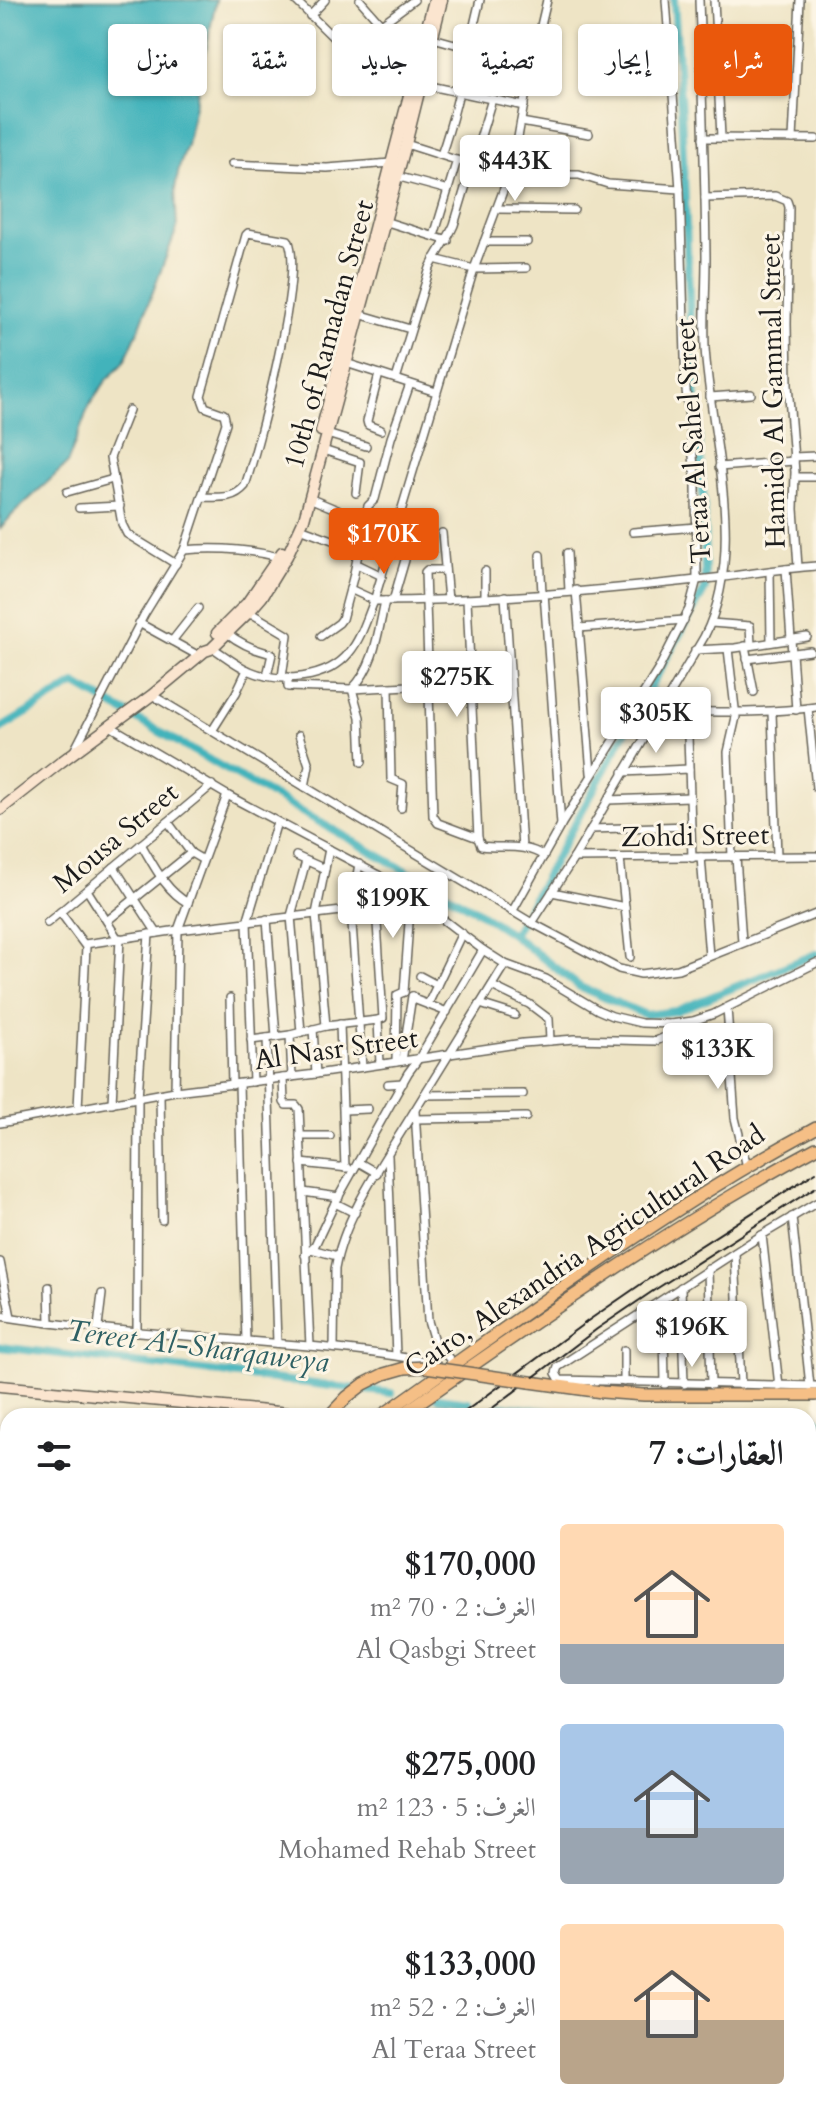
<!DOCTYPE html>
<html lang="ar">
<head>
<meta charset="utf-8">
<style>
  body { margin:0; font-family:Cardo,Amiri,serif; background:#f2f2f2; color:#202124; direction:rtl; height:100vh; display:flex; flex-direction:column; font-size:30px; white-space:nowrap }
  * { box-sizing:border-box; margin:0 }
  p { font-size:26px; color:#757577 }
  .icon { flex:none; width:44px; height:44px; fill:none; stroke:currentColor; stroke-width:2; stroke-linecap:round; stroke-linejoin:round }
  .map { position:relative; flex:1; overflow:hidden; direction:ltr }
  .details { position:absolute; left:0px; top:1408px; width:816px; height:712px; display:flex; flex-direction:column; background:#fff; border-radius:24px 24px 0 0; box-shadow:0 2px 6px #0004; direction:rtl }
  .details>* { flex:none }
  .hud { position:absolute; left:24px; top:24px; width:768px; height:72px; direction:rtl; display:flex; gap:16px }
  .price { position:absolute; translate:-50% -68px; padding:0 18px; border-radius:8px; background:#fff; color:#222; font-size:26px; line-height:52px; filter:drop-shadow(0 2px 4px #0008) }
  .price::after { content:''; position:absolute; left:50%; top:48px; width:24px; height:18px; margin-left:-12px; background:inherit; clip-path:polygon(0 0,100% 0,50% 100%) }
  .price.on { background:#ea580c; color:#fff }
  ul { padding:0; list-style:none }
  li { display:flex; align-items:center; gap:24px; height:200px; padding:0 32px }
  li span { display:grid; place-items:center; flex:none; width:224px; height:160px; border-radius:8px; color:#555 }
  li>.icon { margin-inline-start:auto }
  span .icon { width:96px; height:96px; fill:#fffc; stroke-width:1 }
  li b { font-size:34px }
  h2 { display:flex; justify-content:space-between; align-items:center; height:96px; padding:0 32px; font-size:34px }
  .tag { padding:0 28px; border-radius:8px; background:#fff; box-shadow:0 2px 6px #0004; font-size:28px; line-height:72px }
  .tag.on { background:#ea580c; color:#fff }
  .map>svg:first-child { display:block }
  .water { fill:#43b3bb; stroke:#30686c; stroke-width:2 }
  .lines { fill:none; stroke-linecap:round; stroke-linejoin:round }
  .canal { stroke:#43b3bb; stroke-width:8 }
  .minor-casing { stroke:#666257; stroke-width:10 }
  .secondary-casing { stroke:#666257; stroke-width:13 }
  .trunk-casing { stroke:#666257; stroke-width:14 }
  .minor { stroke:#fff; stroke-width:7 }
  .secondary { stroke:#fbe5cf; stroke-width:10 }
  .trunk { stroke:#f5bf86; stroke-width:11 }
  .rail { stroke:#1c1c1c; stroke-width:2 }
  .trunk-bridge-casing { stroke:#666257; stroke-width:14; stroke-linecap:butt }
  .trunk-bridge { stroke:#f5bf86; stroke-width:11 }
  .labels { text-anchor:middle; stroke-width:6; stroke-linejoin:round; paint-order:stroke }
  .street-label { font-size:28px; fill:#1c1c1c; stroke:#fcf5e5 }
  .water-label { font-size:30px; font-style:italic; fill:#2e6064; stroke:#fcf5e5 }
</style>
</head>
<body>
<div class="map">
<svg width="816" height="2120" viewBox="0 0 816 2120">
  <rect width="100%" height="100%" fill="#fcf5e5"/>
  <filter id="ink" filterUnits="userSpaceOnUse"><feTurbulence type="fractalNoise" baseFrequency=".0125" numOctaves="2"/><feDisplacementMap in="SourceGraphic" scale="16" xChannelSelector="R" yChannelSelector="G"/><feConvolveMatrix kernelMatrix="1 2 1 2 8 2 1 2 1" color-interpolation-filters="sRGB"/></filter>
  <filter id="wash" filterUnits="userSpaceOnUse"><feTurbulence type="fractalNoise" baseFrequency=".006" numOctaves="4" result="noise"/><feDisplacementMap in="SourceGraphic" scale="32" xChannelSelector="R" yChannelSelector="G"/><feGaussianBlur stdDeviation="1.8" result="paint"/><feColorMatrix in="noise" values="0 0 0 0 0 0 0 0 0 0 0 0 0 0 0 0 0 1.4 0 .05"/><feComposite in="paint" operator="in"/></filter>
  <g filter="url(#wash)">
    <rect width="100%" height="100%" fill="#eee4c5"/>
    <!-- water -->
    <path class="water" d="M0,0H216L187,145L179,168L175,189L177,228L138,331L124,362L106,381L89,406L67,464L12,515L0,529Z"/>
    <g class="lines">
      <!-- canal -->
      <g class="canal">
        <path d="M0,729L75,684L477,911L513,935L580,987L646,1015L676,1011L816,954"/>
        <path d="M513,935L705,589L704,509L691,337L681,108L674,0"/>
        <path d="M0,1347L391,1393"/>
        <path d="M437,1398L468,1402"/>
        <path d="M502,1406L589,1416"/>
        <path d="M808,1420H816"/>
      </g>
    </g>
  </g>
  <g filter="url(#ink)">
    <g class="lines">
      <!-- minor casing -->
      <g class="minor-casing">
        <g id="minor">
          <path d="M295,0L346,50L414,0"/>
          <path d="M360,0L381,24"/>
          <path d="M714,0L721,137"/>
          <path d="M310,16L325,0"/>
          <path d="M433,38L531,65"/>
          <path d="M421,84L524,106"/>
          <path d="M521,122L589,134"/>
          <path d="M703,138L816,139"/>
          <path d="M793,139L800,0"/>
          <path d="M406,144L484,169L509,175H579L608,184L680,189"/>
          <path d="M441,155C459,104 467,52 480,0"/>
          <path d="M232,164L327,168L391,163"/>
          <path d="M396,176L448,190"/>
          <path d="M705,198L775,196L787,201L789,207L787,324L788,385L795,472L794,509L798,567"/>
          <path d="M496,209L574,210"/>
          <path d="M384,221L448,241"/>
          <path d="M434,236L457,160"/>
          <path d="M484,242H527"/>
          <path d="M434,259L474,269L526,268"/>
          <path d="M359,314L410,329"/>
          <path d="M346,363L436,392"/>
          <path d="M379,374L367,421L368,425L381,430"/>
          <path d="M396,379L430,268C437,253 447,241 454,225L492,99"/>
          <path d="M710,397L751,394"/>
          <path d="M129,410L110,458L122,524L127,534L176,564"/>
          <path d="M327,434L366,446"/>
          <path d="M323,450L360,462L356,493"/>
          <path d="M793,457L816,456"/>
          <path d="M719,467L794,461"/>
          <path d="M795,477H816"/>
          <path d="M67,492L113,479"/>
          <path d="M309,498L352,516L366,517"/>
          <path d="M79,508L120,506"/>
          <path d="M300,528L346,545"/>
          <path d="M633,532L697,527"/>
          <path d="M442,533L448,600"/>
          <path d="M362,535L390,546"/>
          <path d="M184,550C217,547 247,549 279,557"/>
          <path d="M567,553L569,591"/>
          <path d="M540,555L542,593"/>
          <path d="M357,564L382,576"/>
          <path d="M786,569L796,710"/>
          <path d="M445,570H427L425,572L433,816L438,823L478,838L481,846C503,849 524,843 544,856"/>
          <path d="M485,571V597"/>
          <path d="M770,571L771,642"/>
          <path d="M350,589L374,600"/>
          <path d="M576,590L591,773"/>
          <path d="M544,593L561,825"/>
          <path d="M505,596L522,847"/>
          <path d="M467,599L478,838"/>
          <path d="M374,601C491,601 608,590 724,577C755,573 785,568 816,566"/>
          <path d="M393,601L405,560"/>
          <path d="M249,612L288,635L282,677"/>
          <path d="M139,623L199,656"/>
          <path d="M711,623L750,626L751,645"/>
          <path d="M579,628L684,620"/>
          <path d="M227,633C241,644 254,650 272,654L267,676"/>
          <path d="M321,636L339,623L342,619L353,578L368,506L375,499L391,438L410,384"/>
          <path d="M172,641L198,608"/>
          <path d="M745,646L754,692"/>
          <path d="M213,648C224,655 237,666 250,671C280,684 328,679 349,653C361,639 367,618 374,601L474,269L509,175L517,143L528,81L547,0"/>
          <path d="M728,649L736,717L728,752L732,857"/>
          <path d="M695,650L735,648L807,637"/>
          <path d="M747,659L810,651"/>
          <path d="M288,677V687L352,689L428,685"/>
          <path d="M389,687L391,779L403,784L401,808"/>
          <path d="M152,695L532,923L619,969L641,974L678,969L816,914"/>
          <path d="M808,708L816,788"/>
          <path d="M660,711C712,712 764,714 816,707"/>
          <path d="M772,712L777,856"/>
          <path d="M110,726L227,795L378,875L411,895L483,950L505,964L546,979L598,1010L612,1016L641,1023L671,1024L693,1021L714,1014L816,963"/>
          <path d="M212,731L236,693L247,670"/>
          <path d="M299,735L309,765L305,787"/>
          <path d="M688,736L692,858"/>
          <path d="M74,751L144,615L184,550L226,423L224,414L205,407L201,396L246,235L248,233L288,240C305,271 258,446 245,486C233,500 218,497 202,497"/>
          <path d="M362,762L360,717L352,689C375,666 378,632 385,601"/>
          <path d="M623,772L689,769"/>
          <path d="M608,800L690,797"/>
          <path d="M168,822L191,853L203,860"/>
          <path d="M591,829L691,826"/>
          <path d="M141,844C154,866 165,890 188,903"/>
          <path d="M296,856L325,869"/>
          <path d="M701,857L709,956"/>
          <path d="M736,857L742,942"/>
          <path d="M574,858L816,856"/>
          <path d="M620,858L630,957"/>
          <path d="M359,864L351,909L362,1067"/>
          <path d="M114,867L157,933"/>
          <path d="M378,875L376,907L383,1018L378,1020L380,1064"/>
          <path d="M87,890L118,939"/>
          <path d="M552,892L625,907"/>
          <path d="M60,912L86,947L78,1108"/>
          <path d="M512,912L561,825L658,670L689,609L697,579L696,485L686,390L680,189L666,0"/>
          <path d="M267,919L276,1037"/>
          <path d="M107,921L191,853"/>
          <path d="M47,923L212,785"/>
          <path d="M532,923L574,858L704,637C748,551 711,440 705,348C704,318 706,287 706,257C705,171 702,85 699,0"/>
          <path d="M85,944L178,930L376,907"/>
          <path d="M420,976L437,985"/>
          <path d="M492,986L529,1004L549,1019L550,1041"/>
          <path d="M404,992L411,895"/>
          <path d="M413,996L416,1000L447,1012"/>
          <path d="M230,998L232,1085"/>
          <path d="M428,1004L462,933"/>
          <path d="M480,1004L515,1015"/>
          <path d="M727,1008L735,1118L747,1167"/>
          <path d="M340,1024L345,1168"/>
          <path d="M326,1026L316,914L329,849"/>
          <path d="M313,1029L316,1074"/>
          <path d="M301,1032L291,916L306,861"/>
          <path d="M290,1035L292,1077"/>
          <path d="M267,1038L277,1343"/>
          <path d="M251,1040L290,1035L326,1026L378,1020"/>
          <path d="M402,1061L412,996"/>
          <path d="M396,1062L397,995L404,992"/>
          <path d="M283,1078L284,1102L286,1105H296L299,1109L310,1346"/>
          <path d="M253,1082L247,922L277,822"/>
          <path d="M239,1084L246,1341"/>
          <path d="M388,1084L403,1083"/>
          <path d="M175,1091L178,930L227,795"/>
          <path d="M160,1094L162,1220"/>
          <path d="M424,1095L523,1094"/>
          <path d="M112,1103L120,938"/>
          <path d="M344,1110L368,1109"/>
          <path d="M415,1111L428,1321L434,1341L453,1363"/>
          <path d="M415,1119L526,1117"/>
          <path d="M0,1123L175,1091L316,1074L523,1043L575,1039L656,1041L665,1037L671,1024"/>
          <path d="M300,1136H330"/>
          <path d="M388,1156L396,1355"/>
          <path d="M358,1162L377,1173"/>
          <path d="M301,1163L348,1168"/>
          <path d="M303,1192L339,1197"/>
          <path d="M335,1203L355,1213"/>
          <path d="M816,1203L762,1235L558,1367L556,1373L560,1380L816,1386"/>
          <path d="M792,1217L810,1386"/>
          <path d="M762,1235L779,1386"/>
          <path d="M311,1249L337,1256"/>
          <path d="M735,1253L741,1385"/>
          <path d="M305,1255L315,1245L335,1203L408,1073L419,1058L483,950"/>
          <path d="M0,1262L11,1317"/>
          <path d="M708,1269L711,1385"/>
          <path d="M49,1287L50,1322"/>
          <path d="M681,1287L684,1384"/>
          <path d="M0,1316C82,1329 166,1334 248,1341C311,1346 374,1351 436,1363"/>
          <path d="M98,1327L102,1294"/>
          <path d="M664,1330L665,1384"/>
          <path d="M137,1331L138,1098L149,934"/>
          <path d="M334,1348L335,1269C344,1217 381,1165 408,1121C441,1068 473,1016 505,964"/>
          <path d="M624,1350V1382"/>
          <path d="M808,1449H816"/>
          <path d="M808,1504H816"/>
          <path d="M808,1521L816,1583"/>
          <path d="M0,1656L8,1650"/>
          <path d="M808,1726L816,1725"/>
          <path d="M808,1801L816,1886"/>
          <path d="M0,1883L8,1809"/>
          <path d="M808,1907L816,1905"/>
          <path d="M0,1958L8,1959"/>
          <path d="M808,1974H816"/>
          <path d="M0,1992L8,1993"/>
          <path d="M808,2005H816"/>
          <path d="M808,2040L816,2036"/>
          <path d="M3,2044L6,2013"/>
          <path d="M808,2075L816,2074"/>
          <path d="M0,2079H8"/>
          <path d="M808,2105L816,2104"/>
          <path d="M463,2112L464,2120"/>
          <path d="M0,2114L75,2120"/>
          <path d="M737,2116L761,2112"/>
          <path d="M117,2120V2112"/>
          <path d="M209,2120V2112"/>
          <path d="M540,2120L541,2112"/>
          <path d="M570,2120L572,2112"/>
        </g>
      </g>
      <!-- secondary casing -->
      <g class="secondary-casing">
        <g id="secondary">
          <path d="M321,431L434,0"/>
          <path d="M217,633L247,603L282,552"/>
          <path d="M0,810L61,762L152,695L205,651L211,649L249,612L262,597L287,556L304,519L406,144L442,0"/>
          <path d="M0,1386L278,1412L307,1416"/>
        </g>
      </g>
      <!-- trunk casing -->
      <g class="trunk-casing">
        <g id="trunk">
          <path d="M530,1382L602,1392L644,1395H816"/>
          <path d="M381,1416C523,1316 663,1210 816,1128"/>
          <path d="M400,1416C534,1322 672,1225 816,1148"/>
          <path d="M808,1438H816"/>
          <path d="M0,1693L8,1687"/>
          <path d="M0,1726L8,1720"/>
        </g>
      </g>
      <!-- minor -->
      <use href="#minor" class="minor"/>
      <!-- secondary -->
      <use href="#secondary" class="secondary"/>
      <!-- trunk -->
      <use href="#trunk" class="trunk"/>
      <!-- rail -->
      <g class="rail">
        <path d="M459,1416L589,1320L647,1280L816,1172"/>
        <path d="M482,1416L597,1329L653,1291L816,1187"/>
        <path d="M0,1760L8,1754"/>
        <path d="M0,1776L8,1771"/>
      </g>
      <!-- trunk-bridge casing -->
      <g class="trunk-bridge-casing">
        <path id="trunk-bridge" d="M329,1416L347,1397L364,1384L384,1374L405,1368L426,1367L530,1382"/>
      </g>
      <!-- trunk-bridge -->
      <use href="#trunk-bridge" class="trunk-bridge"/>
    </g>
  </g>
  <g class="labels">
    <!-- street labels -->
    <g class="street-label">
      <text transform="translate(328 334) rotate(-75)" y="10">10th of Ramadan Street</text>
      <text transform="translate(772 391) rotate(-91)" y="10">Hamido Al Gammal Street</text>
      <text transform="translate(692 441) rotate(-94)" y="10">Teraa Al Sahel Street</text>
      <text transform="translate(695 835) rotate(-1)" y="10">Zohdi Street</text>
      <text transform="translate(115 837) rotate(-40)" y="10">Mousa Street</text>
      <text transform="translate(336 1048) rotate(-8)" y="10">Al Nasr Street</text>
      <text transform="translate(584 1250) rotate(-34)" y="10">Cairo, Alexandria Agricultural Road</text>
    </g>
    <!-- water labels -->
    <g class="water-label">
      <text transform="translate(198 1346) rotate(7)" y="10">Tereet Al-Sharqaweya</text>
    </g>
  </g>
</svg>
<b class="price" style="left:515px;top:203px">$443K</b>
<b class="price on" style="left:384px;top:576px">$170K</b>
<b class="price" style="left:457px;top:719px">$275K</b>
<b class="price" style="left:656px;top:755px">$305K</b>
<b class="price" style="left:393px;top:940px">$199K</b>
<b class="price" style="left:718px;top:1091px">$133K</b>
<b class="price" style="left:692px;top:1369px">$196K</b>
<div class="hud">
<a class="tag on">شراء</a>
<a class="tag">إيجار</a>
<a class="tag">تصفية</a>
<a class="tag">جديد</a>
<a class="tag">شقة</a>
<a class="tag">منزل</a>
</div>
<section class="details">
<h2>العقارات: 7<svg class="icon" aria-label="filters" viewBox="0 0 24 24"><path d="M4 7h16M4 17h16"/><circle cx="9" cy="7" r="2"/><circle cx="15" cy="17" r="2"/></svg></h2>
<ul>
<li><span style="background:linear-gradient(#ffd9b3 75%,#9aa5b1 0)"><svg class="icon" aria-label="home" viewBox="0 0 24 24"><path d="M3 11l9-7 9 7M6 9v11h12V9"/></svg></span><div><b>$170,000</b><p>الغرف: 2 · 70 m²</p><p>Al Qasbgi Street</p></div></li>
<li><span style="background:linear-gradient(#a9c7e8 65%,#9aa5b1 0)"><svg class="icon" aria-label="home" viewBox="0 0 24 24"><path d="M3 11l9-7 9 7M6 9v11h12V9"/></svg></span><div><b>$275,000</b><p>الغرف: 5 · 123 m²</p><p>Mohamed Rehab Street</p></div></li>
<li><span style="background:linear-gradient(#ffd9b3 60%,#b9a48a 0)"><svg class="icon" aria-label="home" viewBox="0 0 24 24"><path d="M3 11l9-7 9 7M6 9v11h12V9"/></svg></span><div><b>$133,000</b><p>الغرف: 2 · 52 m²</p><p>Al Teraa Street</p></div></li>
</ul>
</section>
</div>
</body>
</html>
